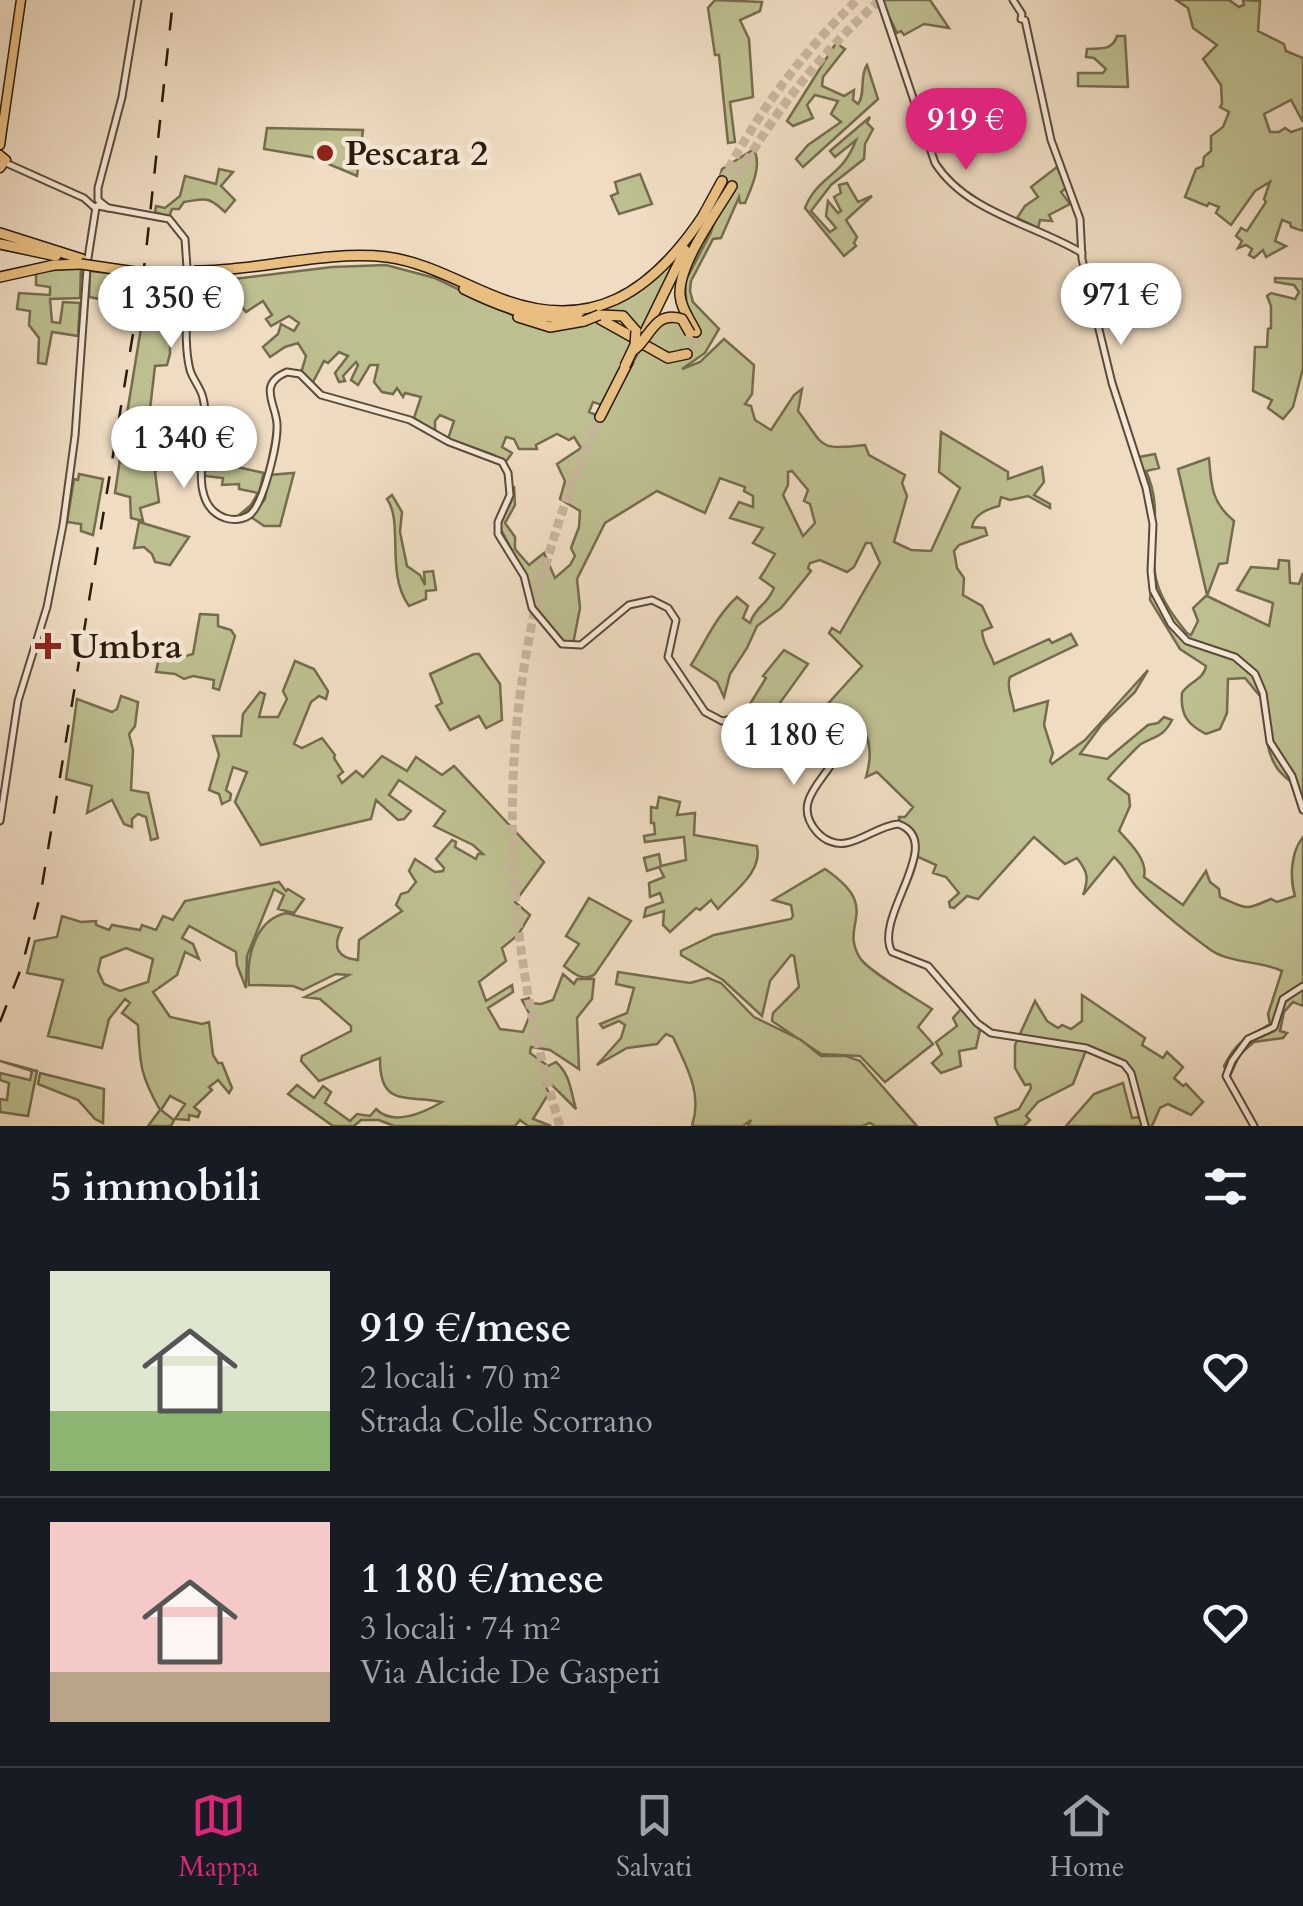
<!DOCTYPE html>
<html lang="it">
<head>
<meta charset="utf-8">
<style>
  body { margin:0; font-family:Cardo,serif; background:#20242c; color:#f1f3f6; height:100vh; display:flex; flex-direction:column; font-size:38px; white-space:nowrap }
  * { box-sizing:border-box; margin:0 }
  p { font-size:32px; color:#9ea1a6 }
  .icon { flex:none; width:55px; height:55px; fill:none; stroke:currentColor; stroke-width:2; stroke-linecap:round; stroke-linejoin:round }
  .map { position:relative; height:1126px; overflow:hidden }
  .details { display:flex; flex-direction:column; background:#171b24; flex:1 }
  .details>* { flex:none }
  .price { position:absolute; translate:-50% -85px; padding:0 22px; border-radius:35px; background:#fff; color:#222; font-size:32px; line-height:65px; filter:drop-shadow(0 2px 5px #0008) }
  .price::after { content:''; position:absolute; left:50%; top:60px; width:30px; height:22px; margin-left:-15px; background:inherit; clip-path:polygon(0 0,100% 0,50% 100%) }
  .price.active { background:#db2777; color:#fff }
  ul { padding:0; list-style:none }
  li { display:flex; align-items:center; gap:30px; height:250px; padding:0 50px }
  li+li { border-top:2px solid #363941 }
  li span { display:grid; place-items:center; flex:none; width:280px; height:200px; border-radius:0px; color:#555 }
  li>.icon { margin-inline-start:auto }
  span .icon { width:120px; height:120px; fill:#fffc; stroke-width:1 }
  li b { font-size:42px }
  h2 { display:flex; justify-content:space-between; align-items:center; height:120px; padding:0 50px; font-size:42px }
  .tabs { display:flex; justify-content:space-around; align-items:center; height:140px; border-top:2px solid #363941; background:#171b24; font-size:28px; color:#9ea1a6 }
  .tabs a { display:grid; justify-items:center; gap:5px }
  .tabs .active { color:#db2777 }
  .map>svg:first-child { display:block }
  .green { fill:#bebf90; stroke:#746d4d; stroke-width:2.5; fill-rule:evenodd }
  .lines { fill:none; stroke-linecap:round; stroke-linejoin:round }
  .highway-tunnel { stroke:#c8b59d; stroke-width:9; stroke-dasharray:9 4.5; stroke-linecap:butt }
  .minor-casing { stroke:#5b4b38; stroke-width:9 }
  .major-casing { stroke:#2a1b0a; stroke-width:11 }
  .highway-casing { stroke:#2a1b0a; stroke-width:12 }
  .minor { stroke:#f5e8d7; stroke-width:5 }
  .major { stroke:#e8be81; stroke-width:8 }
  .highway { stroke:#e8be81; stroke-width:9 }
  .rail { stroke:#2a1b0a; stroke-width:2.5; stroke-dasharray:18 18; stroke-linecap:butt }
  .highway-bridge-casing { stroke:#2a1b0a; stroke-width:12; stroke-linecap:butt }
  .highway-bridge { stroke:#e8be81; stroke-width:9 }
  .poi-dot { fill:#8f2418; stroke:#f5e8d7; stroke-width:4 }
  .labels { text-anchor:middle; stroke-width:9; stroke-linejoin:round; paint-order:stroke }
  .poi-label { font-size:35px; font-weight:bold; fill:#2a1b0a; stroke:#f5e8d7; text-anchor:start }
</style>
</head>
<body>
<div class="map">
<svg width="1303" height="1126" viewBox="0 0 1303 1126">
  <rect width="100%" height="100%" fill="#efdcc2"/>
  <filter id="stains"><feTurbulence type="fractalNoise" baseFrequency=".002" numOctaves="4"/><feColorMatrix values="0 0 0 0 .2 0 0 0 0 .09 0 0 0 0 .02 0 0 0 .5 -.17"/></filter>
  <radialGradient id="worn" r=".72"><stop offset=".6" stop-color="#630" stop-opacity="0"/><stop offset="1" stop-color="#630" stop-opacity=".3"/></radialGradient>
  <!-- green -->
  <g class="green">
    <path d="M715,0L762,2L760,11L740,20L749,39L753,97L730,102L735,142L728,143L719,55H715L708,8Z"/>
    <path d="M881,0H930L949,28L924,24L904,35L901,31L897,33Z"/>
    <path d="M1176,0H1229L1239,7L1244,5L1243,0L1260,1L1258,31L1284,44L1286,51L1303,58V122L1291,100L1264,114L1270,132H1279L1285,128L1291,132L1303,128V231L1291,227L1290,223L1282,220L1275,241L1286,246L1266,257L1263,250L1254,258L1249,255L1252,249L1246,245L1238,248L1242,241L1236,236L1241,228L1247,231L1266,202L1264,199L1270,182L1255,191L1231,225L1216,213L1219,207L1209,203L1207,206L1185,197L1196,169L1203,166L1204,157L1211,151V136L1223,127L1229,112L1220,107L1222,104L1221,85L1203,59L1217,45L1193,28L1188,8Z"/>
    <path d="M1117,36H1125L1128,87L1078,86V73H1103L1106,69L1094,58L1086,57L1087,49C1101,48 1112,51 1117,36Z"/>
    <path d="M836,43L845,49L823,77L822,86L844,96L854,90L853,100L858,104C866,94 859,76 867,65L878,99L803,167L796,159L808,145L841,122L831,114L838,101L815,95L807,105L813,118L793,126L787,121Z"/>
    <path d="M870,117L867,123L873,129L865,144L864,159L831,185L811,211L830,232L836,228L826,216L828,201L838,213L841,211L834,197L841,193L839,185L847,183L858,202L872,196L846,220L857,237L854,243L856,246L844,256L805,208C818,175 842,178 856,140L835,157L830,151Z"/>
    <path d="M267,128L363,130L357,176L312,157L264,149Z"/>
    <path d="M754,149C762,166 752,186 745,203H740L739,197L721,238L713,239L691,281L690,291L693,302L719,329L705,353L682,369L700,362L724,339L754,365L752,394L745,404L751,406L755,420L771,430L794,395L802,389L798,411C825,446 816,451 865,445L869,455L905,475L902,483L907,496L894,542L911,550L931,551L960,488L939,472L941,432L1008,472V479L1042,467L1044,482L1034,495L1050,504V508L1028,496L1010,500L1001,497L999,506C988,509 974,514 972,527L985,528L987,535L959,545L954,551L957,568L964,578L963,595L982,606L992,627L982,631C983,645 990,651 994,664L1049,639L1052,643L1071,634L1077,645L1010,677C1006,687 1013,700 1014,711L1048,701L1044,725L1053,753L1050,761L1052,764L1085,740L1148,670L1135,692L1102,724L1080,754L1107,759L1148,725L1158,723L1164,717L1172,720C1164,736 1156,736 1141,744C1137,747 1110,775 1108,779L1129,795L1130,806L1119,831C1130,843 1148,860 1144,877L1183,905L1206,871L1210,882L1219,889L1220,897C1248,909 1244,911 1271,899L1277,902L1295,896C1290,880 1290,853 1303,837V985L1281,999L1273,1026L1252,1035L1245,1044L1274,1031L1283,1003L1303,989V1006L1293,1002L1284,1012L1280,1031L1287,1033L1283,1038L1254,1042L1240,1054L1229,1078L1224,1066C1238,1039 1247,1038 1270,1024L1268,1014L1282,971C1259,960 1228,964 1208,948C1190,935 1144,899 1132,881C1125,871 1124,866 1114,857L1083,895C1089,878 1088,872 1077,858L1065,864L1034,837L978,899L967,896L954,908L950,907L949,902L959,893L946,877L933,873L936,865L918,857L916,835L900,823L899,817H905L913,807L877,772L866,777C872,757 871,740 860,722L825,707L862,666L829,633L832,628L840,633L880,563L871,543H866L854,567L847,572L820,560L810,563L808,568L811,571L781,608L757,626L747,648L730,674L724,697L717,682L691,665C705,642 717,615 737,597L748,606L743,618L750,623C757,604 766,607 774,588L760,578L775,554L753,543L763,528L730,518L739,502L753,507V496L744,491L745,487L720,478L705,513L657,491L605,523L577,579L580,608L573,644L565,643L532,605L524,573L499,526L511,502L514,486L515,505L505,523L515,537V549L529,565L544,553L555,578L570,565L575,556L571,548L579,527L580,511L560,499L565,481L557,464L581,448L574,437L569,440L557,434L536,445L537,449H519L514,439L506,437L502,447L512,453L505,463L494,455L448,439L454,421L440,415L435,421V432L414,418L421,397L405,393L403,397L397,388L393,394L382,392L374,382L378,365H370L358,385L351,380L358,365L356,362L343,376L345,381L339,382L335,373L348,356L339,352L328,363L324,361L312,384L301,373L306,356L298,343L285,347L270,357L263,347L278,334L281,324L294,331L299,323L289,316L271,326L266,319L272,315L263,301L246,312L229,291L216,313L203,316L201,286H189L190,279L210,282L332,267L386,265L435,278L533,325L599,321L634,341L602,405L593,402L589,412L603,418L642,346L674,361L687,356L682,350C667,357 657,349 644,341L655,326L687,312L685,282L711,232L724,192L720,191L719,180L722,169ZM792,471L808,490L804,501L810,504L815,523L803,536L783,495L788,485V472Z"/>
    <path d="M1057,167L1066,188L1061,192L1070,204L1049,215L1052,221L1040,220L1038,228L1017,218L1025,206L1038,197L1031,187Z"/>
    <path d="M219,169L233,172L221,186L235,200L225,212C207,195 205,199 184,202L179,209H172L169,217L155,212L156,206L165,208L180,196L185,176L216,184Z"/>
    <path d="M640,174L652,204L619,214L611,196L618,193L615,182Z"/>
    <path d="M675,260L640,335L629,317L585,314L584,310L597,307Z"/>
    <path d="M81,267L80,298L50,299L52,322L60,323L63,302L80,303L78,336L52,332L46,364L38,363L39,338L29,325L30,311L17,309L19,293L50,295V287L36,285V272Z"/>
    <path d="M90,271L137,276L132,305L89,297Z"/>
    <path d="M1275,278L1303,279V368L1293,407L1283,419L1268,408L1272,400L1253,391L1255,347H1267L1268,329L1271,328V306L1267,296L1271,293L1295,299L1299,292L1294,285L1275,282Z"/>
    <path d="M149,279L184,280V290H170V354L167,365L155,366L147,435L124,432Z"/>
    <path d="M206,434L222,438L219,456L233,466L264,473C258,491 261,507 239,515L251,505L258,493L239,489V484L222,485L223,478L205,476V470H217L219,457L206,447Z"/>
    <path d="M170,449L164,462L155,472L159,502L140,508L143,521L131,518L130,497L115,493L121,452L150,456Z"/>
    <path d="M1155,454L1159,468L1146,471C1164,510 1148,541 1156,579C1161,600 1174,617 1187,633L1191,635L1198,621L1193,608L1207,595L1178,469L1209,458C1211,486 1212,503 1234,521L1227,563L1219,564L1207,596L1269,626L1273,603L1237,590L1251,567L1278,569L1279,560L1289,561L1290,583L1299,584L1303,573V799C1300,785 1285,780 1277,768C1261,743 1269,724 1265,697L1259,695L1245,678L1228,679L1227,713L1220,729L1206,734C1188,725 1180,715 1182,693C1188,682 1204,680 1206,666L1180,649L1150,600C1155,551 1152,504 1139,457Z"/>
    <path d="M294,473L280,526H264L251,517L265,499L269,475Z"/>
    <path d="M79,474L103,479L93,535L81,531V524L67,522L74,479L78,480Z"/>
    <path d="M392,495L402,512L400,532L407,566L420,575L425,585L424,572L433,571L436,590L426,591V599L409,606C385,573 404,523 387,499Z"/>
    <path d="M139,522L189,537L170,565L155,562L152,554L144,547L134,548Z"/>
    <path d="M200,614L218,615V626L231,630L235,636L219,690L213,688L214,680L193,676L184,679L175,674L156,672L160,654L167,655L169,652L182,657L193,654Z"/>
    <path d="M784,650L808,664L777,707L760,713L750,704L766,678L763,676Z"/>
    <path d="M474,654H479L500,684L502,720L486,728L479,716L450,730L436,706L442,703L430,674Z"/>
    <path d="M295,661L314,669L328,691L326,699L319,696L311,702L294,744L302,748L322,738L335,755L334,758L343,772L338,776L342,783L356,771L363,777L382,756L407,771L416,757L442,775L454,766L544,862L515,902L530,915L518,935L502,948L506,961L479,982L486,1001L512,985L513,992L488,1008L500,1029L523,1032L530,1015L522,1000L529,998L530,1003L541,1004L553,1000L563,974L574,984L577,979H594L592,999L577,1018L579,1069L550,1050L531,1047L530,1053L548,1066L556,1062C571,1076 570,1089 576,1109L549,1082L544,1083L549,1093L533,1119L551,1126H528L520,1120L515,1126H394L379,1120H361L354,1126H333L288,1094L297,1085L314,1098L323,1086L331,1092L325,1103L350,1121L357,1114L370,1116L376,1109C393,1126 423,1113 442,1102C406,1095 379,1107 380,1058L319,1081L301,1061L302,1056L351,1031V1026L320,999L305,997L349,975L336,974L303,990L293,986L249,985C246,958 255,920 286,913L342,928C332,947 337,958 358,960L359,940L402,911L396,905L401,894L408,892L416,882L409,871L415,859L435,872L443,871L444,868L436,859L452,840L456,842L455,847L476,859L478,854H483L473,845L434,826L445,811L399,780L389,795L411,811L404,819L398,820L376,800L371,819L261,845L235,802L247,772L233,767L226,790L231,794L230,800L222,804L219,794L209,790L219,755L213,736H241L243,714L260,692L265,694L259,717H278L287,699L283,691Z"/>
    <path d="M121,696L138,702L135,726L129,734L133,750L131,790L148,793L158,838L151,840L146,817L138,814L132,819V827L124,824L112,800L87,813L92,786L66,779L77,699L112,712L117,709Z"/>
    <path d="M659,797L680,802L677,815L695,813L694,835L757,846C763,872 734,891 718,909L711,900L700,910L696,908L670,932L663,925L664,911L644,917L646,908L663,902L660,893L650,897L649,883L664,877L659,867L647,871L644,858L659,854L661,866L686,860L684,837L645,842L644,836L655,834L654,823H651V807L657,808Z"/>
    <path d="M825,869C884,909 838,923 860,958C868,971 917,999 932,1009L918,1027L933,1044L885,1082L860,1056L821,1054L772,1021L773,1013L799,987L794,956L791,955L770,981L762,1016L723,980L681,955V951L714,935L791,919L793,916L791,905L773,900Z"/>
    <path d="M279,882L286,891L288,889L304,899L294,913L278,909L284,895L274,889L247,956L246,988L237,965L236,952L189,926L182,938L193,944L199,959L185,952L177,975L153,992L170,1017L202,1024L209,1022L213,1055L218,1063H222L232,1088L229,1093L218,1080L209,1087L212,1090L194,1107L200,1112L198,1117L189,1115V1120L175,1119L185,1104L170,1096L161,1110L174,1120L171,1126H148L160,1110C140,1075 140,1064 138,1025L122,1013L130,1003L125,999L109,1019L102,1048L48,1036L63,980L27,973L35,941L57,937L62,916L81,922L96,921V925L109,930L112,925L140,930L142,925L156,930L163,916L173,920L185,901ZM126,948L153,959L148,982L120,991L104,984L98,971L101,958Z"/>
    <path d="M589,898L631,921L595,974C584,983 573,973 564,966L579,944L566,936Z"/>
    <path d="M618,972L690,983L708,978L721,983L754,1017L801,1040L821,1056H846L860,1061L917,1126H875L870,1123L862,1126H748L751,1120L743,1126H692C703,1093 686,1066 673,1037L666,1034L657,1044L627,1048L597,1065L621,1038L625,1025L619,1021L603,1028L600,1024L627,1013L634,988L616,984Z"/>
    <path d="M1082,995L1145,1038L1142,1045L1163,1058L1167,1052L1183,1067L1174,1078L1183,1086L1186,1084L1203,1102L1191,1115L1168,1104L1160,1108L1152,1126H1148C1138,1102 1141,1075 1119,1058L1113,1060L1086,1050L1073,1084L1038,1102L1026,1116L1030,1120L1024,1126H998L995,1118L1019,1109L1031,1088L1030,1084L1025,1085L1015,1068V1045L1035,1001L1047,1021L1058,1028L1062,1025L1071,1029L1082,1021Z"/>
    <path d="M962,1008L980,1030L976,1048L959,1051L961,1066L941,1073L932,1063L942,1054L936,1042L957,1026L953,1018Z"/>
    <path d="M0,1061L37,1071L28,1116L0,1112V1099L7,1100L9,1083L0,1080V1073L30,1080L32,1071Z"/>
    <path d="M40,1073L104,1089L103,1123L95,1119L78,1100L38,1084Z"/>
    <path d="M1123,1083L1132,1118L1139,1117L1143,1126H1066L1094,1094Z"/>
  </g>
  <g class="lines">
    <!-- highway-tunnel -->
    <g class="highway-tunnel">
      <path d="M722,181C758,112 801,54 857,0"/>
      <path d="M732,186C772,115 818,55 880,0"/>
      <path d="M687,354L695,345L696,332"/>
      <path d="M560,1126C487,891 496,642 600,417"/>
    </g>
    <!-- minor casing -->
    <g class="minor-casing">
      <g id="minor">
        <path d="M880,0L935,163C967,213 1034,224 1082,253"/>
        <path d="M1013,0L1022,14L1021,19L1025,20L1051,140L1080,219L1082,259L1112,383L1146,488L1153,524L1151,571L1153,590L1171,624L1187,641L1235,657L1255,674L1263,693L1270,742L1292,776L1303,810"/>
        <path d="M6,163L84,198L94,207L99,205"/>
        <path d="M98,206L169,219L185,239L187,268"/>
        <path d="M108,208L98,200V188L122,97L138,0"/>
        <path d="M88,258L96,207"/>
        <path d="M187,278C188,307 183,342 190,370C193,380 201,388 203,398C212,432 182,503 225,518C232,520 241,520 248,516C263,508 278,443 277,424C276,404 257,384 287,372L300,374L321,395L410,420L449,442L502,462L508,473L510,495L498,522V534L524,576L532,608L562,644L581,645L629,605L652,600L668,608L676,620L668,657L705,712L722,721L782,710L793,712L829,728L840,748C831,777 788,799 817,832C824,840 835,845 846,843C864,840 879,826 898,824C948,841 872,918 892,952L928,966L977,1023L991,1033L1086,1048L1124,1064L1131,1073L1145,1126"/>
        <path d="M0,821L18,701L47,607L63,525L75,436L87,268"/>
        <path d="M1254,1126L1226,1076L1232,1061L1248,1039L1274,1027L1283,999L1303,986"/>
      </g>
    </g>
    <!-- major casing -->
    <g class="major-casing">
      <g id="major">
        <path d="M0,145L21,0"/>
        <path d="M0,155L6,160L0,168"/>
      </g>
    </g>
    <!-- highway casing -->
    <g class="highway-casing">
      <g id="highway">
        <path d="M704,214L722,181"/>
        <path d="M0,233L82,259"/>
        <path d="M0,244L56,256"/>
        <path d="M196,271C260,271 324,250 387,257C425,262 459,282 494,296C591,336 653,292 705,213"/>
        <path d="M0,277L54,265L81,264"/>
        <path d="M464,289C503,308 538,321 581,318"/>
        <path d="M599,315L623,316L636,331"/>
        <path d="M518,317L550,327L584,321"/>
        <path d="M600,319L634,338"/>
        <path d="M645,332L685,250"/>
        <path d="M696,332C690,319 681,309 680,295C678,264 716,213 732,186"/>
        <path d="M643,344L668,358L687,354"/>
        <path d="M600,417L628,362"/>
      </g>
    </g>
    <!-- minor -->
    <use href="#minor" class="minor"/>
    <!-- major -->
    <use href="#major" class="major"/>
    <!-- highway -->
    <use href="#highway" class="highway"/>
    <!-- rail -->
    <path class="rail" d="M0,1022L22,966L41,892L145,261L173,0"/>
    <!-- highway-bridge casing -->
    <g class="highway-bridge-casing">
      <g id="highway-bridge">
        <path d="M81,264L142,273L196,276"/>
        <path d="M584,321L599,315"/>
        <path d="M635,349C651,336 655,310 682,319L690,333"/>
        <path d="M625,366L635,345L636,331"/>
      </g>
    </g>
    <!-- highway-bridge -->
    <use href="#highway-bridge" class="highway-bridge"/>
  </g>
  <!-- markers -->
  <g class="poi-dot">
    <circle cx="325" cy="153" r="10"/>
    <path d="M43 631h10v10h10v10h-10v10h-10v-10h-10v-10h10z"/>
  </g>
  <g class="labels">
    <!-- poi labels -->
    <g class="poi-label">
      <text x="345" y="165">Pescara 2</text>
      <text x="70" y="658">Umbra</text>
    </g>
  </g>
  <rect width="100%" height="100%" filter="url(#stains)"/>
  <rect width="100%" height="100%" fill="url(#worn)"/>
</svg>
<b class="price active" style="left:966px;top:173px">919 €</b>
<b class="price" style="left:1121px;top:348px">971 €</b>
<b class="price" style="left:171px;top:351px">1 350 €</b>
<b class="price" style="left:184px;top:491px">1 340 €</b>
<b class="price" style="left:794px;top:788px">1 180 €</b>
</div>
<section class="details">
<h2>5 immobili<svg class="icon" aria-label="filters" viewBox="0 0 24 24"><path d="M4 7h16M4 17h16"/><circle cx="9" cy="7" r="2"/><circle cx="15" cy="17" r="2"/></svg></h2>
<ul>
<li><span style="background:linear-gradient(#dfe7d0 70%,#8fb573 0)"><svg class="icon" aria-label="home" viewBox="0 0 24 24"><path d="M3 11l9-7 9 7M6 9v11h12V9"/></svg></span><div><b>919 €/mese</b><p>2 locali · 70 m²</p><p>Strada Colle Scorrano</p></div><svg class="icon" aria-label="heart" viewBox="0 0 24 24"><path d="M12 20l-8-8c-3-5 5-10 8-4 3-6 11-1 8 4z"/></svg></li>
<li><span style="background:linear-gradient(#f6c9c9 75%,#b9a48a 0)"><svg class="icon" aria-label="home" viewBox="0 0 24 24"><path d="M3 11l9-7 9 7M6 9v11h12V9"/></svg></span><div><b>1 180 €/mese</b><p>3 locali · 74 m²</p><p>Via Alcide De Gasperi</p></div><svg class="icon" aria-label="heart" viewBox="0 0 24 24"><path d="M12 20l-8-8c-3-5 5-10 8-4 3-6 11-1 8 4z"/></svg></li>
</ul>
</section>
<nav class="tabs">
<a class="active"><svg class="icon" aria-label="map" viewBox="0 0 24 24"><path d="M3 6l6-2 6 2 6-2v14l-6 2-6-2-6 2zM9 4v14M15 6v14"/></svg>Mappa</a>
<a><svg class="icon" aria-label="saved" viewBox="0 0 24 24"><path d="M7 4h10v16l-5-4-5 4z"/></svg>Salvati</a>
<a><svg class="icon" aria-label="home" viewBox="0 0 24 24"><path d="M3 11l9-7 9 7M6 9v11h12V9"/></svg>Home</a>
</nav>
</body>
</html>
